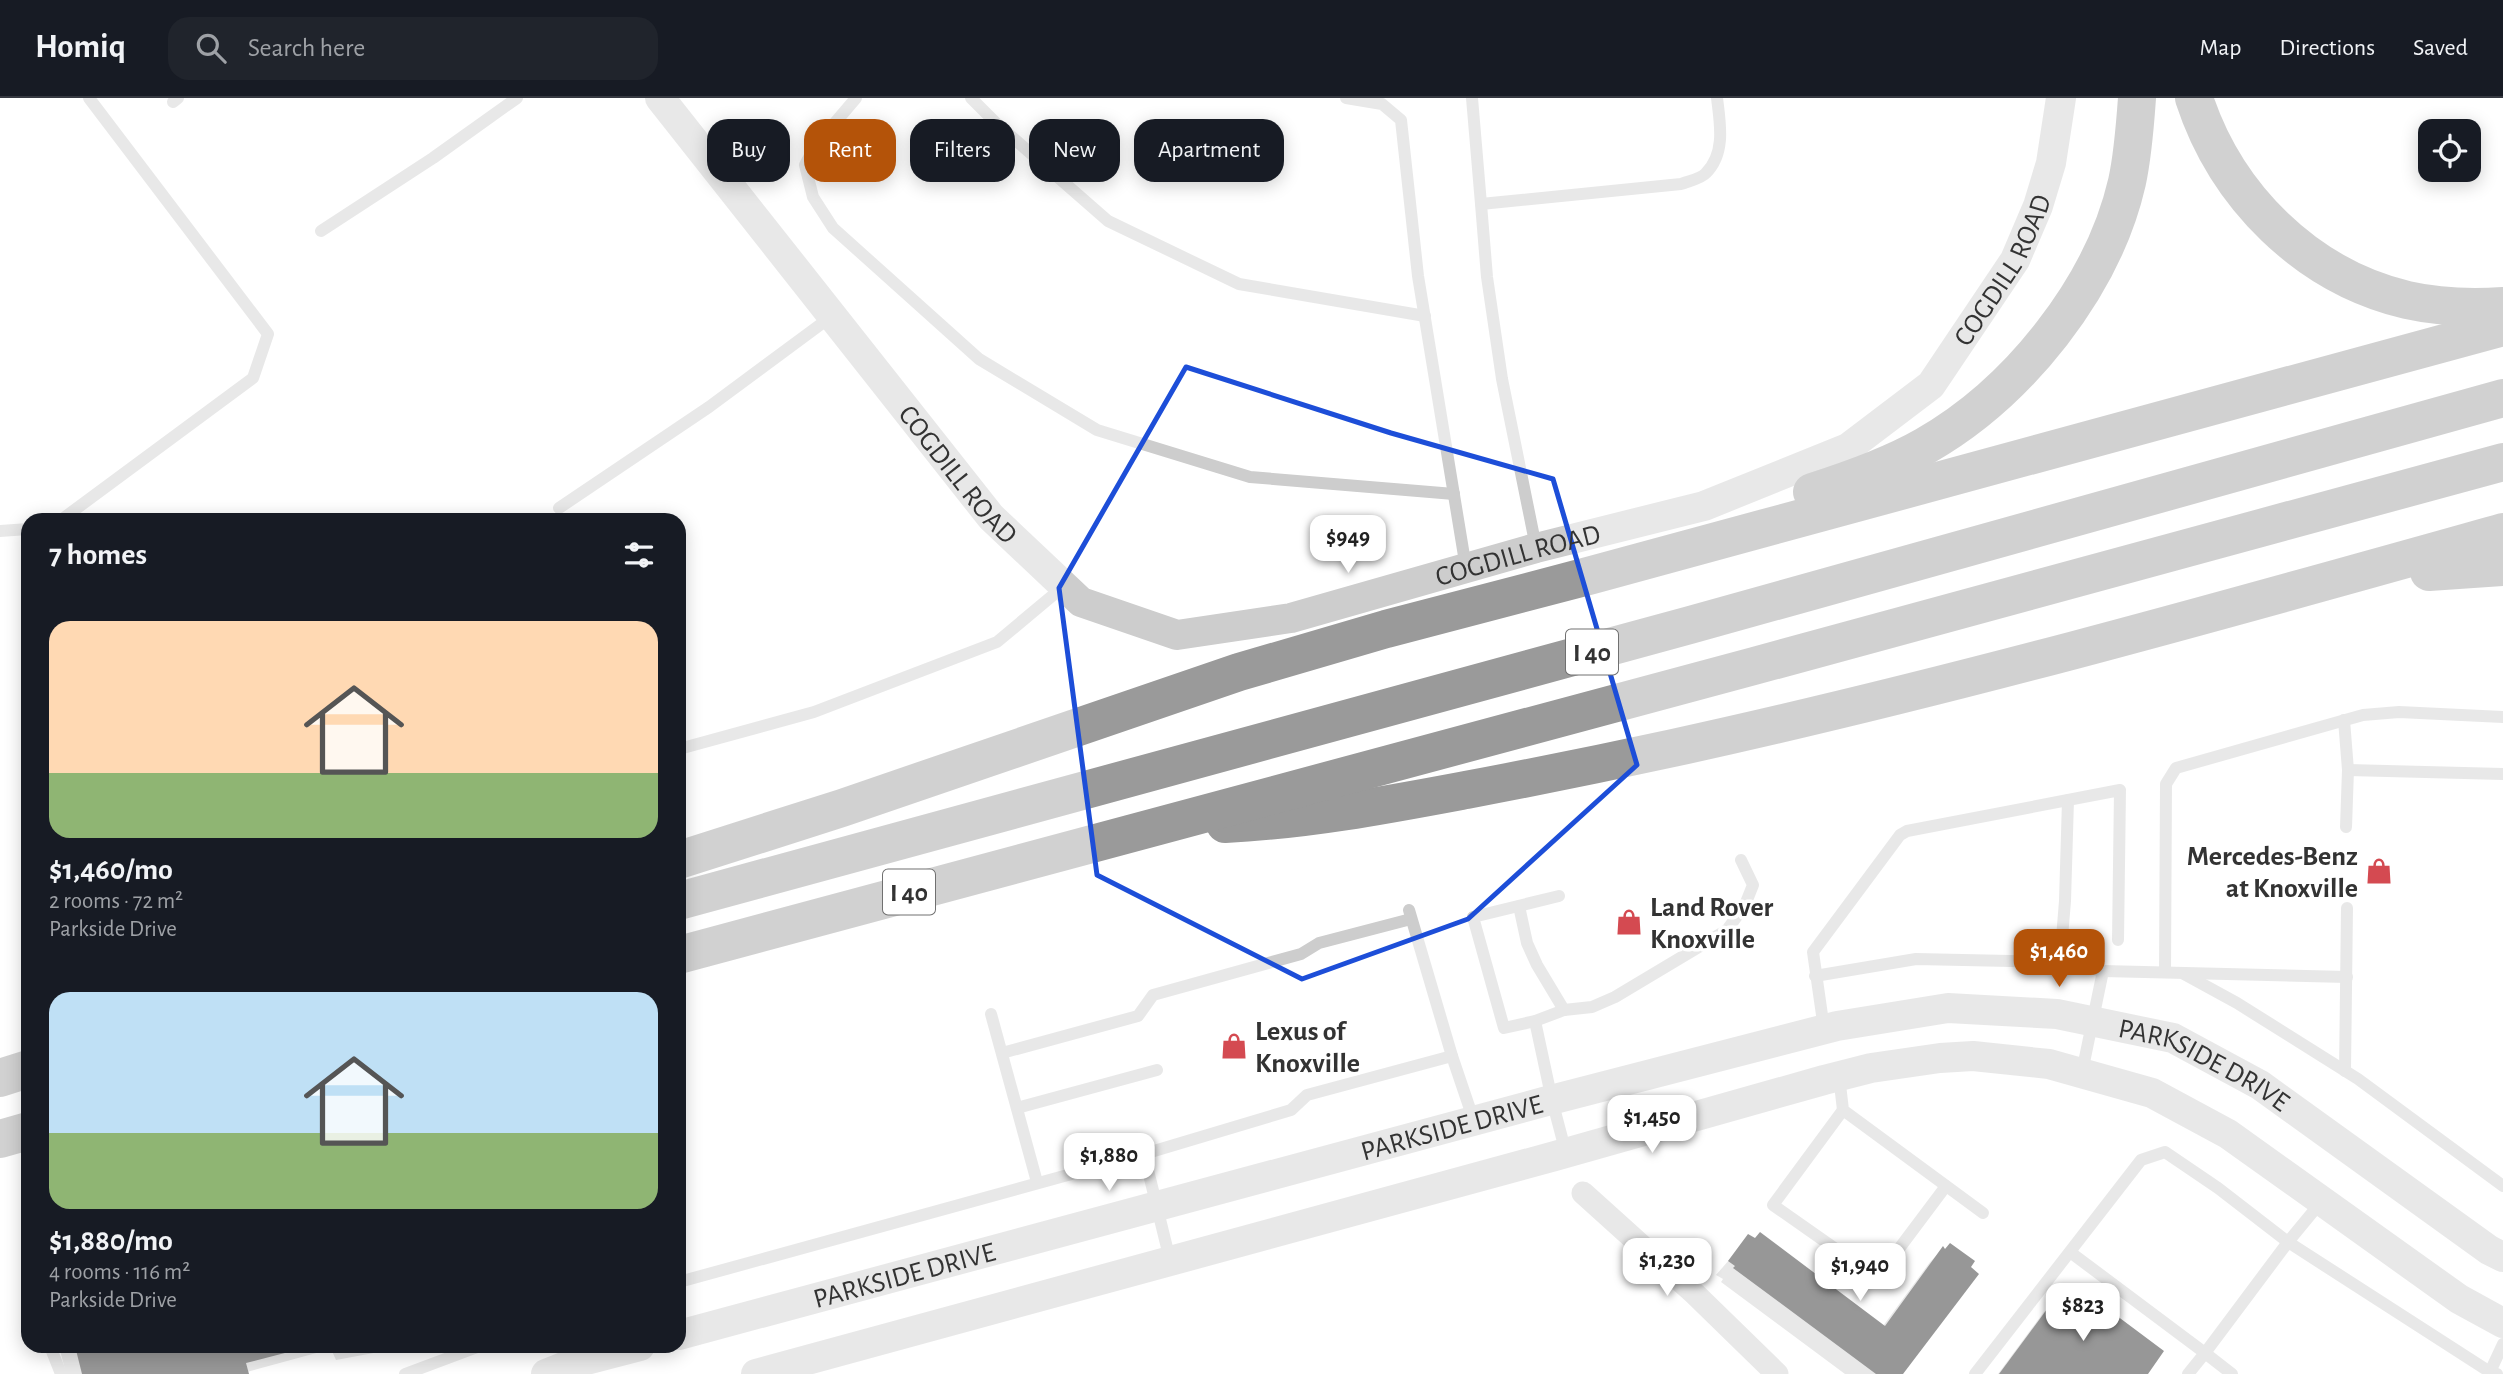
<!DOCTYPE html>
<html lang="en">
<head>
<meta charset="utf-8">
<style>
  body { margin:0; font-family:"Alegreya Sans",sans-serif; background:#20242c; color:#f1f3f6; height:100vh; display:flex; flex-direction:column; font-size:26px; white-space:nowrap }
  * { box-sizing:border-box; margin:0 }
  p { font-size:23px; color:#9ea1a6 }
  .icon { flex:none; width:38px; height:38px; fill:none; stroke:currentColor; stroke-width:2; stroke-linecap:round; stroke-linejoin:round }
  .map { position:relative; flex:1; overflow:hidden }
  .details { position:absolute; left:21px; top:415px; width:665px; height:840px; display:flex; flex-direction:column; background:#171b24; border-radius:21px; box-shadow:0 4px 18px #0003 }
  .details>* { flex:none }
  .hud { position:absolute; left:707px; top:21px; width:665px; height:63px; display:flex; gap:14px }
  .buttons { position:absolute; left:2418px; top:21px; display:grid; gap:14px }
  .buttons a { display:grid; place-items:center; width:63px; height:63px; border-radius:14px; background:#171b24; box-shadow:0 4px 18px #0003; font-size:35px }
  .price { position:absolute; translate:-50% -60px; padding:0 16px; border-radius:14px; background:#fff; color:#222; font-size:23px; line-height:46px; filter:drop-shadow(0 2px 4px #0008) }
  .price::after { content:''; position:absolute; left:50%; top:42px; width:21px; height:16px; margin-left:-10px; background:inherit; clip-path:polygon(0 0,100% 0,50% 100%) }
  .price.on { background:#b45309; color:#fff }
  ul { padding:0; list-style:none }
  li { display:grid; align-content:center; gap:14px; height:371px; padding:0 28px }
  li span { display:grid; place-items:center; height:217px; border-radius:21px; color:#555 }
  li>.icon { margin-inline-start:auto }
  span .icon { width:126px; height:126px; fill:#fffc; stroke-width:1 }
  li b { font-size:30px }
  h2 { display:flex; justify-content:space-between; align-items:center; height:84px; padding:0 28px; font-size:30px }
  .pill { padding:0 24px; border-radius:21px; background:#171b24; box-shadow:0 4px 18px #0003; font-size:24px; line-height:63px }
  .pill.on { background:#b45309; color:#fff }
  header { display:flex; align-items:center; gap:42px; box-sizing:border-box; height:98px; padding:0 35px; background:#171b24; border-bottom:2px solid #363941 }
  header strong { font-size:33px }
  nav { display:flex; gap:38px; margin-inline-start:auto; font-size:24px }
  .search { width:490px; height:63px; background:#20242c; display:flex; align-items:center; gap:18px; box-sizing:border-box; padding:0 24px; border-radius:21px; color:#9ea1a6; font-size:26px }
  .map>svg:first-child { display:block }
  .shadow { fill:#0003 }
  .building { fill:#1a1a1a }
  .lines { fill:none; stroke-linecap:round; stroke-linejoin:round }
  .service { stroke:#cdcdcd; stroke-width:12 }
  .minor { stroke:#cdcdcd; stroke-width:23 }
  .tertiary { stroke:#cdcdcd; stroke-width:30 }
  .motorway { stroke:#9a9a9a; stroke-width:38 }
  .marked { fill:none; stroke:#1d4ed8; stroke-width:5; stroke-linejoin:round }
  .labels { text-anchor:middle; stroke-width:7; stroke-linejoin:round; paint-order:stroke }
  .shield { fill:#fff; stroke:#707070; stroke-width:2 }
  .shield-label { font-size:26px; font-weight:bold; fill:#333 }
  .street-label { font-size:28px; fill:#333; stroke:#fff }
  .poi-label { font-size:28px; font-weight:bold; fill:#333; stroke:#fff; text-anchor:start }
</style>
</head>
<body>
<header>
<strong>Homiq</strong>
<div class="search"><svg class="icon" aria-label="search" viewBox="0 0 24 24"><circle cx="10" cy="10" r="6"/><path d="M15 15l6 6"/></svg>Search here</div>
<nav><a>Map</a><a>Directions</a><a>Saved</a></nav>
</header>
<div class="map">
<svg width="2503" height="1276" viewBox="0 0 2503 1276">
  <rect width="100%" height="100%" fill="#fff"/>
  <!-- shadow -->
  <g class="shadow">
    <path d="M1749,1139L1883,1228L1930,1164L1943,1151L1901,1276H1845L1721,1184L1723,1181L1716,1177Z"/>
    <path d="M2057,1202L2146,1276H1998L2043,1215Z"/>
    <path d="M59,1248H385L379,1254L336,1262L331,1251L247,1274V1276H66Z"/>
  </g>
  <!-- building -->
  <g class="building">
    <path d="M1760,1134L1885,1228L1943,1148L1945,1151L1950,1145L1975,1163L1971,1169L1979,1176L1903,1276H1876L1733,1170L1735,1168L1728,1163L1748,1136L1755,1140Z"/>
    <path d="M2076,1195L2087,1199L2089,1197L2164,1253L2148,1276H1999L2056,1199L2061,1203L2067,1197Z"/>
    <path d="M75,1248H308V1249L246,1265L249,1276H82Z"/>
  </g>
  <g class="lines">
    <!-- service -->
    <g class="service">
      <path d="M856,0L816,47L805,67L813,99L833,130L979,261L1097,332L1250,379L1454,396"/>
      <path d="M971,0L995,24L1108,123L1239,186L1425,218"/>
      <path d="M1346,0L1382,6L1401,22L1418,178L1466,470"/>
      <path d="M1472,0L1481,106"/>
      <path d="M173,4L178,0"/>
      <path d="M321,133L433,60L517,0"/>
      <path d="M559,410L709,309L832,218"/>
      <path d="M61,422L253,280L268,236L89,0"/>
      <path d="M0,433L28,431"/>
      <path d="M1536,449L1502,281L1487,179L1481,106L1681,86C1688,83 1701,81 1706,75C1726,55 1720,25 1717,0"/>
      <path d="M2344,622L2348,672L2346,729"/>
      <path d="M679,651L814,614L997,544L1064,488"/>
      <path d="M2348,672L2503,676"/>
      <path d="M1559,798L1473,819L1504,930L1535,923L1564,912L1592,909L1615,899L1727,832L1745,807L1753,787L1741,762"/>
      <path d="M1519,808L1527,845L1537,867L1564,912"/>
      <path d="M1409,812L1452,958L1474,1023"/>
      <path d="M2060,864L2065,803L2068,702"/>
      <path d="M2165,874L2166,686L2176,670L2363,617L2399,614L2503,619"/>
      <path d="M2184,876L2237,905L2358,981L2503,1088"/>
      <path d="M1815,878L1916,861L2060,864L2103,873L2347,879"/>
      <path d="M991,916L1037,1084"/>
      <path d="M1535,923L1552,1002L1566,1055"/>
      <path d="M1824,931L1813,854L1900,737L1907,733L2120,692L2118,842"/>
      <path d="M1002,955L1138,918L1153,897L1301,856L1319,845L1411,821"/>
      <path d="M2345,973L2347,810"/>
      <path d="M2082,974L2103,873"/>
      <path d="M1839,978L1843,1012L1983,1115"/>
      <path d="M1017,1010L1157,972"/>
      <path d="M1843,1012L1773,1107L1877,1180L1946,1088"/>
      <path d="M1144,1056L1291,1012L1307,997L1452,958"/>
      <path d="M2070,1154L2205,1255L2188,1276"/>
      <path d="M679,1184L1144,1056L1170,1162"/>
      <path d="M50,1248L61,1276"/>
      <path d="M405,1276L480,1248"/>
      <path d="M1975,1276L2141,1062L2165,1054L2218,1090L2288,1144L2321,1104"/>
      <path d="M2232,1276L2205,1255L2288,1144L2490,1274L2497,1276"/>
      <path d="M2489,1276L2503,1246"/>
    </g>
    <!-- minor -->
    <path class="minor" d="M1583,1095L1695,1196L1777,1276"/>
    <!-- tertiary -->
    <g class="tertiary">
      <path id="s1" d="M660,0L991,419L1081,504L1177,537L1291,520L1536,450L1704,408L1848,350L1931,287L2015,162L2038,108L2051,65L2061,0"/>
      <path id="s2" d="M679,1237L1547,1003L1837,928L1948,910L2057,916L2173,940L2260,987L2489,1152L2503,1159"/>
      <path d="M546,1276L571,1266L640,1248"/>
      <path d="M756,1276L1555,1058L1824,982L1871,970L1940,960L1973,958L2049,966L2152,995L2228,1036L2459,1201L2503,1225"/>
    </g>
    <!-- motorway -->
    <g class="motorway">
      <path d="M2194,0C2226,98 2306,178 2407,202C2438,209 2471,210 2503,208"/>
      <path d="M1812,394C1850,382 1890,368 1925,348C2018,295 2103,189 2127,84C2133,57 2135,28 2137,0"/>
      <path d="M2429,474L2503,469"/>
      <path d="M1225,726C1307,722 1386,707 1466,692C1535,679 1604,665 1673,650C1952,589 2228,511 2503,434"/>
      <path d="M679,762L842,710L1239,574L1386,531L1592,477L2503,229"/>
      <path d="M679,803L1690,527L2503,300"/>
      <path d="M679,857L1754,568L2503,364"/>
      <path d="M0,980L28,971"/>
      <path d="M0,1041L28,1033"/>
    </g>
  </g>
  <!-- marked area -->
  <path d="M0 0H2503V1276H0ZM1186,269L1391,335L1553,381L1637,667L1468,821L1302,881L1097,777L1059,490Z" fill="#fff" fill-opacity=".55" fill-rule="evenodd"/>
  <path class="marked" d="M1186,269L1391,335L1553,381L1637,667L1468,821L1302,881L1097,777L1059,490Z"/>
  <!-- icons -->
  <defs>
    <g id="shop-bare" transform="scale(2.1)"><path d="M-5-2.5h2.3a2.7 3.5 0 0 1 5.4 0H5L5.5 6h-11ZM-1.5-2.5h3a1.5 2.3 0 0 0-3 0Z" fill="#d44a51" stroke="#fff" stroke-width="2.5" paint-order="stroke"/></g>
  </defs>
  <g fill-rule="evenodd">
    <use href="#shop-bare" x="2379" y="773"/>
    <use href="#shop-bare" x="1629" y="824"/>
    <use href="#shop-bare" x="1234" y="948"/>
  </g>
  <g class="labels">
    <!-- shield labels -->
    <g class="shield">
      <rect x="1566" y="531.5" width="52" height="45" rx="5"/>
      <rect x="883" y="771.5" width="52" height="45" rx="5"/>
    </g>
    <g class="shield-label">
      <text x="1592" y="563">I 40</text>
      <text x="909" y="803">I 40</text>
    </g>
    <!-- street labels -->
    <g class="street-label">
      <text dy="10" stroke="none"><textPath href="#s1" startOffset="1698">COGDILL ROAD</textPath></text>
      <text dy="10" stroke="none"><textPath href="#s1" startOffset="480">COGDILL ROAD</textPath></text>
      <text dy="10" stroke="none"><textPath href="#s1" startOffset="1110">COGDILL ROAD</textPath></text>
      <text dy="10" stroke="none"><textPath href="#s2" startOffset="1577">PARKSIDE DRIVE</textPath></text>
      <text dy="10" stroke="none"><textPath href="#s2" startOffset="800">PARKSIDE DRIVE</textPath></text>
      <text dy="10" stroke="none"><textPath href="#s2" startOffset="233">PARKSIDE DRIVE</textPath></text>
    </g>
    <!-- poi labels -->
    <g class="poi-label">
      <text x="2358" y="767" text-anchor="end">Mercedes-Benz<tspan x="2358" dy="32">at Knoxville</tspan></text>
      <text x="1650" y="818">Land Rover<tspan x="1650" dy="32">Knoxville</tspan></text>
      <text x="1255" y="942">Lexus of<tspan x="1255" dy="32">Knoxville</tspan></text>
    </g>
  </g>
</svg>
<div class="buttons">
<a><svg class="icon" aria-label="locate" viewBox="0 0 24 24"><circle cx="12" cy="12" r="6"/><path d="M12 2v4M12 18v4M2 12h4M18 12h4"/></svg></a>
</div>
<b class="price" style="left:1348px;top:477px">$949</b>
<b class="price on" style="left:2059px;top:891px">$1,460</b>
<b class="price" style="left:1652px;top:1057px">$1,450</b>
<b class="price" style="left:1109px;top:1095px">$1,880</b>
<b class="price" style="left:1667px;top:1200px">$1,230</b>
<b class="price" style="left:1860px;top:1205px">$1,940</b>
<b class="price" style="left:2083px;top:1245px">$823</b>
<div class="hud">
<a class="pill">Buy</a>
<a class="pill on">Rent</a>
<a class="pill">Filters</a>
<a class="pill">New</a>
<a class="pill">Apartment</a>
</div>
<section class="details">
<h2>7 homes<svg class="icon" aria-label="filters" viewBox="0 0 24 24"><path d="M4 7h16M4 17h16"/><circle cx="9" cy="7" r="2"/><circle cx="15" cy="17" r="2"/></svg></h2>
<ul>
<li><span style="background:linear-gradient(#ffd9b3 70%,#8fb573 0)"><svg class="icon" aria-label="home" viewBox="0 0 24 24"><path d="M3 11l9-7 9 7M6 9v11h12V9"/></svg></span><div><b>$1,460/mo</b><p>2 rooms · 72 m²</p><p>Parkside Drive</p></div></li>
<li><span style="background:linear-gradient(#bfe0f5 65%,#8fb573 0)"><svg class="icon" aria-label="home" viewBox="0 0 24 24"><path d="M3 11l9-7 9 7M6 9v11h12V9"/></svg></span><div><b>$1,880/mo</b><p>4 rooms · 116 m²</p><p>Parkside Drive</p></div></li>
</ul>
</section>
</div>
</body>
</html>
